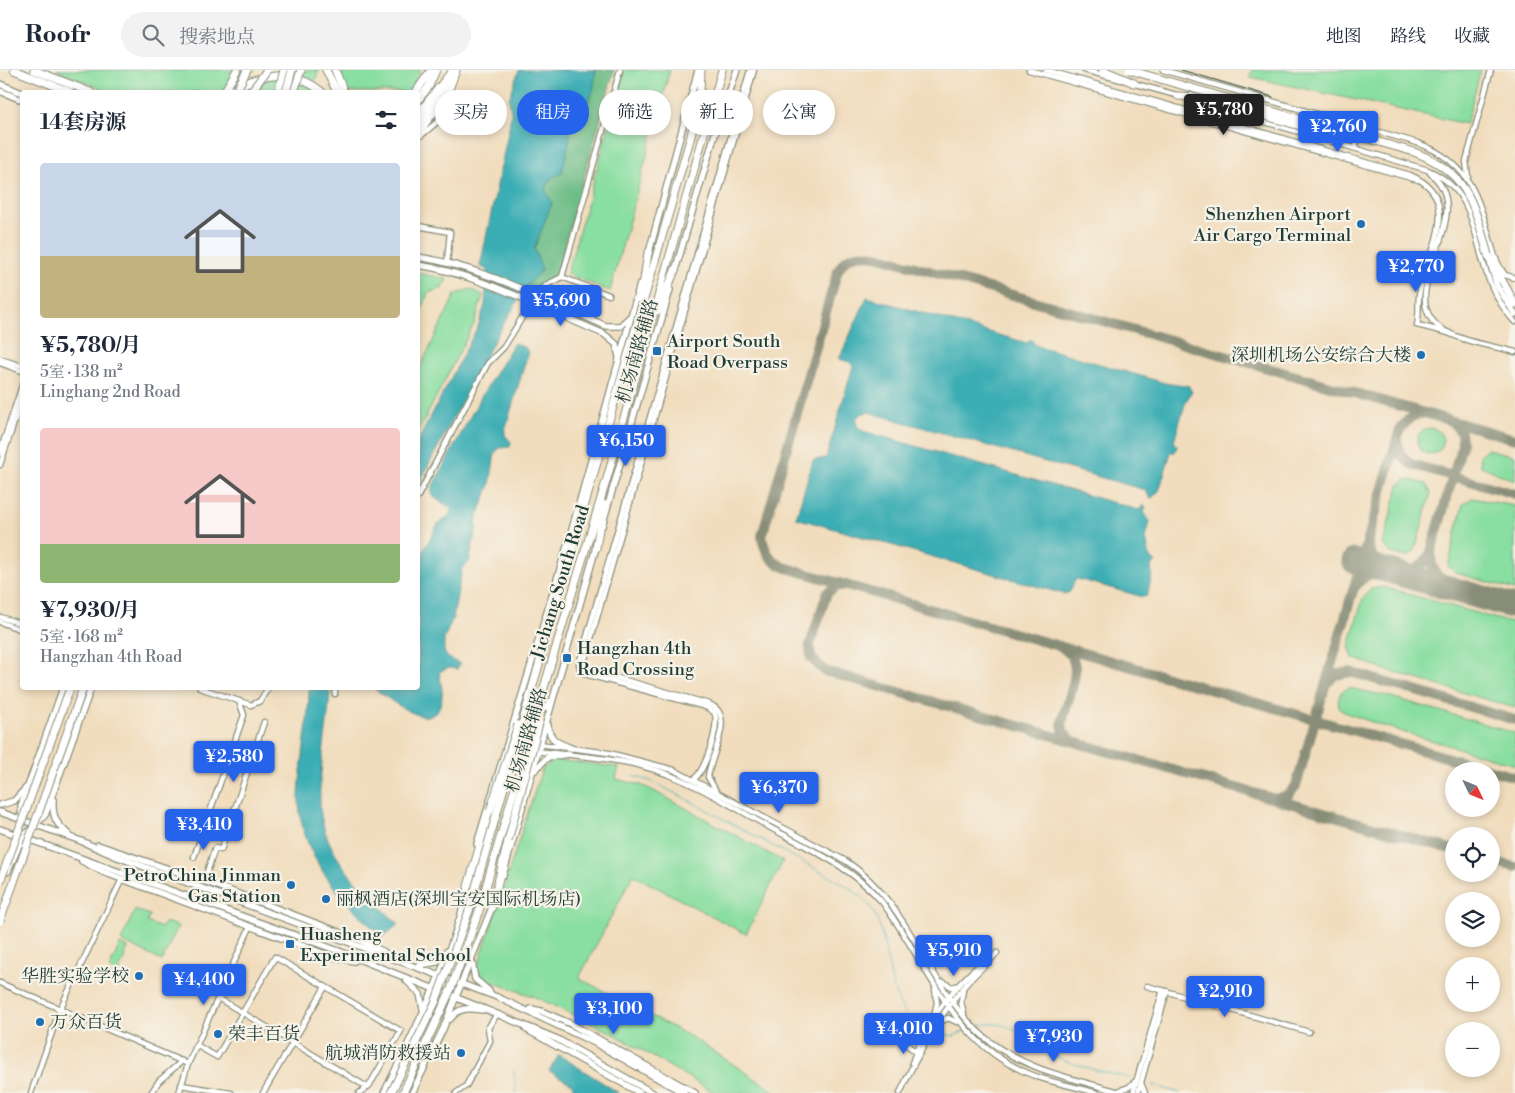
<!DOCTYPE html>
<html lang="zh">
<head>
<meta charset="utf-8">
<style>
  body { margin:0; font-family:"Libre Bodoni","Noto Serif SC",serif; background:#f2f2f3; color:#1f2937; height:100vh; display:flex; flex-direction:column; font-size:19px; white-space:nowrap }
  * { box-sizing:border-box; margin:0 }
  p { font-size:16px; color:#747a83 }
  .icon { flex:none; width:28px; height:28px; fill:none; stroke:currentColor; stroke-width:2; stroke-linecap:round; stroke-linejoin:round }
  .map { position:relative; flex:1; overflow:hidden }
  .side { position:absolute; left:20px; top:20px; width:400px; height:600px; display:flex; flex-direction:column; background:#fff; border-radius:5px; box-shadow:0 2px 8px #0003 }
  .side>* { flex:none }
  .hud { position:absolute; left:435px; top:20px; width:475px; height:45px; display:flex; gap:10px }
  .needle { width:32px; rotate:133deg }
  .fabs { position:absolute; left:1445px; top:692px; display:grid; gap:10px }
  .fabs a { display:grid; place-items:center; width:55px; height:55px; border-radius:50%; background:#fff; box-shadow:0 2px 8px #0003; font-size:25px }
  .price { position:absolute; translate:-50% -42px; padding:0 11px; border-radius:5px; background:#2563eb; color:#fff; font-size:16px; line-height:32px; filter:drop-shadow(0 1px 2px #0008) }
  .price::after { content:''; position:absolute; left:50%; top:30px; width:15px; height:11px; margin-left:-8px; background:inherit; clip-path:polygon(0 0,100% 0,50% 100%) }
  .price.current { background:#222; color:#fff }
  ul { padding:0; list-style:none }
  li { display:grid; align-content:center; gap:10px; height:265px; padding:0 20px }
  li span { display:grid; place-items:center; height:155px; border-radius:5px; color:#555 }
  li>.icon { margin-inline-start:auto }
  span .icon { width:90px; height:90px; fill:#fffc; stroke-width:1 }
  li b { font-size:21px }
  h2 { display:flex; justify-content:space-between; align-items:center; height:60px; padding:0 20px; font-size:21px }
  .pill { padding:0 18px; border-radius:22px; background:#fff; box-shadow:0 2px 8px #0003; font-size:18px; line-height:45px }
  .pill.current { background:#2563eb; color:#fff }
  header { display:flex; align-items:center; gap:30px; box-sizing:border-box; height:70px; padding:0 25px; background:#fff; border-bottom:1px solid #e0e1e3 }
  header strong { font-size:24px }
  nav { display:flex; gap:28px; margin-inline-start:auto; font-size:18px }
  .search { width:350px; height:45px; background:#f2f2f3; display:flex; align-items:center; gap:12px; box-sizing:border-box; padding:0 18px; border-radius:28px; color:#747a83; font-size:19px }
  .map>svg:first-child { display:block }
  .green { fill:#89dea1; stroke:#548e6a }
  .forest { fill:#6ebd87; stroke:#467d5e }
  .water { fill:#3badb4; stroke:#2d7574 }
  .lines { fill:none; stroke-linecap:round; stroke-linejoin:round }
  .stream { stroke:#3badb4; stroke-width:1 }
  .taxiway { stroke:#888d78; stroke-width:10 }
  .runway { stroke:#888d78; stroke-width:25 }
  .minor-casing { stroke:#888d78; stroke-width:7 }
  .major-casing { stroke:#888d78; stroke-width:8 }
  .highway-casing { stroke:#888d78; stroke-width:9 }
  .minor { stroke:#fff; stroke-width:4.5 }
  .major { stroke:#fff; stroke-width:5.5 }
  .highway { stroke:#fff; stroke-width:7 }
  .rail { stroke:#1f3d34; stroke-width:1 }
  .highway-bridge-casing { stroke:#888d78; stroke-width:9; stroke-linecap:butt }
  .highway-bridge { stroke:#fff; stroke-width:7 }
  .poi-dot { fill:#1f6fb2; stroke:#f7f3e8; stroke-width:2 }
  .labels { text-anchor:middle; stroke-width:4.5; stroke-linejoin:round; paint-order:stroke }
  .poi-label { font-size:18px; fill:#1f3d34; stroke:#f7f3e8; text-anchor:start }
  .street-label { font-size:18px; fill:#1f3d34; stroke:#f7f3e8 }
</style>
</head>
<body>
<header>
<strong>Roofr</strong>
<div class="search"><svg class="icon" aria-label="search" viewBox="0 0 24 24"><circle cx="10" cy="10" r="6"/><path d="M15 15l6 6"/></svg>搜索地点</div>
<nav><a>地图</a><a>路线</a><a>收藏</a></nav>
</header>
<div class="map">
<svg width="1515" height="1023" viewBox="0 0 1515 1023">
  <rect width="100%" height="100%" fill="#f7f3e8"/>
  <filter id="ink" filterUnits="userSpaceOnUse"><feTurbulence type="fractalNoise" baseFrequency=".02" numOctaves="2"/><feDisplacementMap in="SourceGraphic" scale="10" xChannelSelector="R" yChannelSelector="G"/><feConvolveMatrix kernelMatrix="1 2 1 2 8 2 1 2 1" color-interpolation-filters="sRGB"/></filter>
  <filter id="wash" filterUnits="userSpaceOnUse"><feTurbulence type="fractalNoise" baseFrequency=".0096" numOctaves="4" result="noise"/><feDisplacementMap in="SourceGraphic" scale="20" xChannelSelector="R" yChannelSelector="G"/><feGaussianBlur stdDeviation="1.12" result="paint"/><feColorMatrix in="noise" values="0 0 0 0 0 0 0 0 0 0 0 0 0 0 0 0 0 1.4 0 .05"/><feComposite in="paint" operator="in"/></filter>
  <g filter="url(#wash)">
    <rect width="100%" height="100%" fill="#f1ddbd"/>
    <!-- green -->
    <g class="green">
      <path d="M56,0H255L220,22H110Z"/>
      <path d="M298,0H319L311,22H239C260,9 270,7 294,9Z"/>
      <path d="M344,0H421L412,17L443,39L418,61V22H334Z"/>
      <path d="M625,0H670L610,221L567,204Z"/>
      <path d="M1252,0H1481L1466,54L1250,7Z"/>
      <path d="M418,203L447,209L443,218L428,223L418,248Z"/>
      <path d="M470,219L483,225L474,254L418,362V302L455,225Z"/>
      <circle cx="1430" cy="371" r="13"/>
      <path d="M1487,379L1515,386V411L1481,396L1479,385Z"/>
      <path d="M1406,409L1426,414L1431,423L1415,480C1409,491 1398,485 1388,482L1383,473L1399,415Z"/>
      <path d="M1472,428L1515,436V520L1456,503L1448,496L1463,434Z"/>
      <path d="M1384,517L1515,554V638L1386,600L1353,588L1349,576L1363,528L1371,519Z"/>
      <path d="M1349,618L1391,627L1515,663V695L1383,656L1346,643L1340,639L1338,632L1341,622Z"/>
      <path d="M555,690L619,697L616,709L641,715L654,721L783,791L746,864L633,805L579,908L693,968L777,1023H715L614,964L535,927L481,908L477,899L542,699Z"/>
      <path d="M135,840L150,845L147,852L161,858L165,852L178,856L162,891L121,871Z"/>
      <path d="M120,874L128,878L125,884L123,883L126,885L118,903L109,899Z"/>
    </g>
    <!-- forest -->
    <path class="forest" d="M596,0H614L556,207L536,220L527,216L542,199L534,179L552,133L545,120L569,73L572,45C594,28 592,27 596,0Z"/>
    <!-- water -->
    <g class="water">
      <path d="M519,0H596C592,27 594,28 572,45L569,73L562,103L551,108L545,120L552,133L534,179L542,199L527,216L497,265L418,415V371L478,256L485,235L487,200L480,196L509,58L511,43L509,29Z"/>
      <path d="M867,227L1027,273L1031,269L1035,275L1165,313L1184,316L1188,315L1192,322L1186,331L1174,371L1177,376L1175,382H1171L1159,421L1151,429L1145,420L868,342L861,344L856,349L857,356L863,361L1139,440L1143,435L1146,437L1144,442L1150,452L1146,468L1150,488L1156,492L1151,496L1152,505L1147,526L1143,527L1078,509L1075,510L1070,522L1064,524L796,448L813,390L826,388L853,296L849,292L839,289Z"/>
      <path d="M514,273L526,278L528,283L505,360V365L511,372L510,377L500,378L495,383L490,415L476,451L477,456L469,492L462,499L453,548L444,569V581L447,587L460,594L457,599L448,598L439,602C440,610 443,617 442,626C437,670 392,630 373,618H418V504L423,487L422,483L438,454L449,446L452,439L432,426V417L482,325Z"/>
      <path d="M309,618H330C329,656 318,699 320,736C323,785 364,823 399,854L383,867C341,830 297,784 299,724C301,688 309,653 309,618Z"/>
      <path d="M559,985L619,1023H581L573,1018L572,1014L549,1001Z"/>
    </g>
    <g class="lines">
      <!-- stream -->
      <g class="stream">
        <path d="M633,706L648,710L681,726L840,812C851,819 863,826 870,836C894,870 882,943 925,959"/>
        <path d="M976,957C1009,944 1029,972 1055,986C1073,996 1109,1003 1129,1008"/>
        <path d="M933,963L954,966L965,961"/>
        <path d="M514,1001L516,1023"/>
        <path d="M1153,1015L1180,1023"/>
      </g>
      <!-- taxiway -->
      <g class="taxiway">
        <path d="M1515,369L894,191C871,184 848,177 837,203L762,466C764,482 772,493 787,498L1515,707"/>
        <path d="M1397,371L1400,384L1411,394L1515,424"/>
        <path d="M1368,470C1369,485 1376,495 1390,501"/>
        <path d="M1431,482C1430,500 1439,512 1455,520"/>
        <path d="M1399,504C1414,503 1424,496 1431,482L1462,375L1461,362L1451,351"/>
        <path d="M845,515L835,517L827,523L810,575L811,588L825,601L1454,780"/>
        <path d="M1355,517C1364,505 1375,499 1391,501"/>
        <path d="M1064,579C1089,595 1064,632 1062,655L1064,663L1073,671"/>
        <path d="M1327,613L1335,605L1350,602L1515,650"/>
        <path d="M1275,729L1288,725L1296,716L1400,359L1411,347L1424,343"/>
        <path d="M1491,791L1515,797"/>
      </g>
      <!-- runway -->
      <path class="runway" d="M1354,491L1515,537"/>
    </g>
  </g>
  <g filter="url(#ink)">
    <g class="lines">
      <!-- minor casing -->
      <g class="minor-casing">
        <g id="minor">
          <path d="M1029,0L1418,110"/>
          <path d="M1046,0L1410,105C1464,127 1430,179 1420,220C1417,231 1420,243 1417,255L1449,263"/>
          <path d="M1084,0L1122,10"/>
          <path d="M1163,0L1418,73C1465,91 1477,120 1489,166C1493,180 1496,194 1505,205L1515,208"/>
          <path d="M1132,13L1180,26"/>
          <path d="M1187,29L1428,100C1473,120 1472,157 1485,198C1491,218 1501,237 1515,252"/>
          <path d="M418,68L455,37"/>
          <path d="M1355,78L1361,57"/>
          <path d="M1430,103C1482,145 1392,220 1439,257C1457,271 1493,276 1515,282"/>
          <path d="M1468,107L1466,91L1491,0"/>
          <path d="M418,156L450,162L447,193"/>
          <path d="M562,207L609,225"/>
          <path d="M537,227L546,215L562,207L620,0"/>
          <path d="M0,289L22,296"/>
          <path d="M0,293L22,301"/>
          <path d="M0,382L22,316"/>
          <path d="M0,395L22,329"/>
          <path d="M418,426L488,293L504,277L531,233"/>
          <path d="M0,547L22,554"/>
          <path d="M0,552L22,560"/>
          <path d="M200,618L251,635L260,631L268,618"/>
          <path d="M335,624V618"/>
          <path d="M539,674L609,683L674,700L846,791C913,836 926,916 983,966C1022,1000 1075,1009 1123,1023"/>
          <path d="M537,681C572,686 608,687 642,696C688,708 728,734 769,757C808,778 852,797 882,832C925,889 949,965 1017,998C1041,1011 1070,1015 1097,1023"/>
          <path d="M694,709C705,702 721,653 714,642L706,637L585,604L581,601L579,594L750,0"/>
          <path d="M716,721L708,707C710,685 737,645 709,634L593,601L586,598L584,593L754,0"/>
          <path d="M194,787L244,645L239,631"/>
          <path d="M2,803L8,802L23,767"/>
          <path d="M204,811L215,778L221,780L264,652"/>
          <path d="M943,912L952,917L959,915"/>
          <path d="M0,913L188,994"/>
          <path d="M1147,916L1309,962"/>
          <path d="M963,920L961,932L964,944"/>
          <path d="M218,928L367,1017"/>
          <path d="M934,946L937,933L935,919"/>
          <path d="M940,952L948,948L957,952"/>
          <path d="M898,959L906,974L916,982"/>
          <path d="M196,975L217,987L275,887L401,961L369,1016L359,1023"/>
          <path d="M912,993C924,955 957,909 991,887"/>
          <path d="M1141,1013L1145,1023"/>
          <path d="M181,1015L231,1023"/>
          <path d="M1118,1021L1129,1017L1137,1010"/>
          <path d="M31,1023L60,939L122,809"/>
          <path d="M151,1023L159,1011L182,991"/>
          <path d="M179,1023L188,994L250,857"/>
          <path d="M263,1023L325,917"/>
          <path d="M456,1023L466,1016L490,971L488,958L497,944"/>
          <path d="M900,1023C918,983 940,943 969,911C978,901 988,893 997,883"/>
          <path d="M1133,1023L1163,920"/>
          <path d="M1138,1023L1167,921"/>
        </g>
      </g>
      <!-- major casing -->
      <g class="major-casing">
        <g id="major">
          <path d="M0,14L22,23"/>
          <path d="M0,21L22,30"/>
          <path d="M648,186L698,0"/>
          <path d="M418,187C483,197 545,230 606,256H620L631,246"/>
          <path d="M1490,192L1497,216L1515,244"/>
          <path d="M418,195C479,204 546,240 604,264L616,274L619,287"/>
          <path d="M675,201L714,67L737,0"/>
          <path d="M602,456L670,220"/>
          <path d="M525,638C535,646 543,642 550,632"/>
          <path d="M548,655C549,670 558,673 571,678"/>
          <path d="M535,700L548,687L569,684"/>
          <path d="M53,730C52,746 56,754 68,764"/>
          <path d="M0,735L14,731L26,718"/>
          <path d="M0,742L81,771L115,786L497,927L595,973L684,1023"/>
          <path d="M22,750L21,736L63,618"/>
          <path d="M0,759L336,880L492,942L557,969L653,1023"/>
          <path d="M23,767L45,745L91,618"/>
          <path d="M477,774L571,463L640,214"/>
          <path d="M98,775L204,811L360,870L384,882"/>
          <path d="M82,791L103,802L330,886L354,891"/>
          <path d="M503,805L597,474"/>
          <path d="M472,892L475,909L489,921"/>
          <path d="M420,895L437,892L446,882"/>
          <path d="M406,910L420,924L423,939"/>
          <path d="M531,939L541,941L571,954L695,1023"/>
          <path d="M450,949C459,937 468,938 482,940"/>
          <path d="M526,959L640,1023"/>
          <path d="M384,1023C417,956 453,887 469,813"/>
          <path d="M412,1023L443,959L493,835"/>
        </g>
      </g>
      <!-- highway casing -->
      <g class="highway-casing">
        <g id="highway">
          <path d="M14,0L70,22"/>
          <path d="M34,0L90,22"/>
          <path d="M326,0L337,22"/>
          <path d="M335,0L344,22"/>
          <path d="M1103,0L1134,13"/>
          <path d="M224,22L237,0"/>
          <path d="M230,22C260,1 295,0 322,22"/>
          <path d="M416,22L431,0"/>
          <path d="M1178,26L1197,27L1241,39"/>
          <path d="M418,30L428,18L436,0"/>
          <path d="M418,44L453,0"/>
          <path d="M418,54L449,10"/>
          <path d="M418,63L447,25L456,0"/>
          <path d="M1488,185L1515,234"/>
          <path d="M641,229L648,183"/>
          <path d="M658,241L676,198"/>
          <path d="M596,478L603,434"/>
          <path d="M547,566L691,66L700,23L701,0"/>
          <path d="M553,587L608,405L722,0"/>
          <path d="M468,816L490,741"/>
          <path d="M492,837L508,771"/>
        </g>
      </g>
      <!-- minor -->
      <use href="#minor" class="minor"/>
      <!-- major -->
      <use href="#major" class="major"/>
      <!-- highway -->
      <use href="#highway" class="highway"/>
      <!-- rail -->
      <path class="rail" d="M1181,0L1273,27"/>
      <!-- highway-bridge casing -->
      <g class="highway-bridge-casing">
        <g id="highway-bridge">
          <path d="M1129,0L1414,82C1468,102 1474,134 1488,185"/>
          <path d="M236,22L247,0"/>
          <path d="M251,22L267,0"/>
          <path d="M278,22L284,0"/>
          <path d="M286,22L292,0"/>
          <path d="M294,22L301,0"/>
          <path d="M1241,39L1307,58L1350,67"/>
          <path d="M490,741L518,655"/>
          <path d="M508,771L539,653"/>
          <path d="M0,812L70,618"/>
          <path d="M0,851L83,618"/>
          <path d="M391,1023L435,933L469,841L547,566"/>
          <path d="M403,1023L451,919L478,844L553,587"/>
        </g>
      </g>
      <!-- highway-bridge -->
      <use href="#highway-bridge" class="highway-bridge"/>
    </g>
  </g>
  <!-- markers -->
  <g class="poi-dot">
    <circle cx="1361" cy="154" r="5"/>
    <rect x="652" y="276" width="10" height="10" rx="2.5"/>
    <circle cx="1421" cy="285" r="5"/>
    <rect x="562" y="583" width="10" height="10" rx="2.5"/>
    <circle cx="291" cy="815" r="5"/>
    <circle cx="326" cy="829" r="5"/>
    <rect x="285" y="869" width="10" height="10" rx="2.5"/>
    <circle cx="139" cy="906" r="5"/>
    <circle cx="40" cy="952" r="5"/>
    <circle cx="218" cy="964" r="5"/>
    <circle cx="461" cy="983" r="5"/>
  </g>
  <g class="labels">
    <!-- poi labels -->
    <g class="poi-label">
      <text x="1351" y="150" text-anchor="end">Shenzhen Airport<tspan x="1351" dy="21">Air Cargo Terminal</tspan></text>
      <text x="667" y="277">Airport South<tspan x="667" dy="21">Road Overpass</tspan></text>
      <text x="1411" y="291" text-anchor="end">深圳机场公安综合大楼</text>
      <text x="577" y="584">Hangzhan 4th<tspan x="577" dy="21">Road Crossing</tspan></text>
      <text x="281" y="811" text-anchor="end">PetroChina Jinman<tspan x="281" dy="21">Gas Station</tspan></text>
      <text x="336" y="835">丽枫酒店(深圳宝安国际机场店)</text>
      <text x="300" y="870">Huasheng<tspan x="300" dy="21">Experimental School</tspan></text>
      <text x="129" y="912" text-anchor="end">华胜实验学校</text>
      <text x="50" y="958">万众百货</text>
      <text x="228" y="970">荣丰百货</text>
      <text x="451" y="989" text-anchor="end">航城消防救援站</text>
    </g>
    <!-- street labels -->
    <g class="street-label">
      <text transform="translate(637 281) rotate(-74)" y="6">机场南路辅路</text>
      <text transform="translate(560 512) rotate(-73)" y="6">Jichang South Road</text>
      <text transform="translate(526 670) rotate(-74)" y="6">机场南路辅路</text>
    </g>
  </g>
</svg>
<div class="fabs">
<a><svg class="needle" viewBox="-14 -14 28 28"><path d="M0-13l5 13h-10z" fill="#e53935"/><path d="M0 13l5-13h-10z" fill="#747a83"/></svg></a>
<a><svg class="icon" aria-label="locate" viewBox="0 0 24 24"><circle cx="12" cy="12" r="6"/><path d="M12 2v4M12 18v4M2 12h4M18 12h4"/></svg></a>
<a><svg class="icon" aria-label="layers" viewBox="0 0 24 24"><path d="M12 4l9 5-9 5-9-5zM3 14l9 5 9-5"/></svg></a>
<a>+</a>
<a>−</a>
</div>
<b class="price current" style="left:1224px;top:66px">¥5,780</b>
<b class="price" style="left:1338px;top:83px">¥2,760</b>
<b class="price" style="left:1416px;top:223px">¥2,770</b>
<b class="price" style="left:561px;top:257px">¥5,690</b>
<b class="price" style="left:626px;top:397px">¥6,150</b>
<b class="price" style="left:234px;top:713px">¥2,580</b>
<b class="price" style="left:779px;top:744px">¥6,370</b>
<b class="price" style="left:204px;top:781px">¥3,410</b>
<b class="price" style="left:954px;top:907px">¥5,910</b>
<b class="price" style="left:204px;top:936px">¥4,400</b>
<b class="price" style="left:1225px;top:948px">¥2,910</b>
<b class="price" style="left:614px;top:965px">¥3,100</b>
<b class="price" style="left:904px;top:985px">¥4,010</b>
<b class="price" style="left:1054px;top:993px">¥7,930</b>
<div class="hud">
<a class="pill">买房</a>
<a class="pill current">租房</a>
<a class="pill">筛选</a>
<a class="pill">新上</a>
<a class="pill">公寓</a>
</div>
<section class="side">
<h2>14套房源<svg class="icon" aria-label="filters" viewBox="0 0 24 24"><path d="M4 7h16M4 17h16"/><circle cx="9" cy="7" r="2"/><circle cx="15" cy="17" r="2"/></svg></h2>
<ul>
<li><span style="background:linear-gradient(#c9d6e8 60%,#c2b280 0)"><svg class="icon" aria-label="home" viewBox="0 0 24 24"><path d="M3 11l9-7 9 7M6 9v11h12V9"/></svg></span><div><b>¥5,780/月</b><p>5室 · 138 m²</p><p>Linghang 2nd Road</p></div></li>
<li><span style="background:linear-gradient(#f6c9c9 75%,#8fb573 0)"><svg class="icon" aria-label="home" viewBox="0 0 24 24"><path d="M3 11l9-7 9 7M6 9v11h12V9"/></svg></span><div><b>¥7,930/月</b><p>5室 · 168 m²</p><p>Hangzhan 4th Road</p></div></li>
</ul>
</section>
</div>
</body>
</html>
